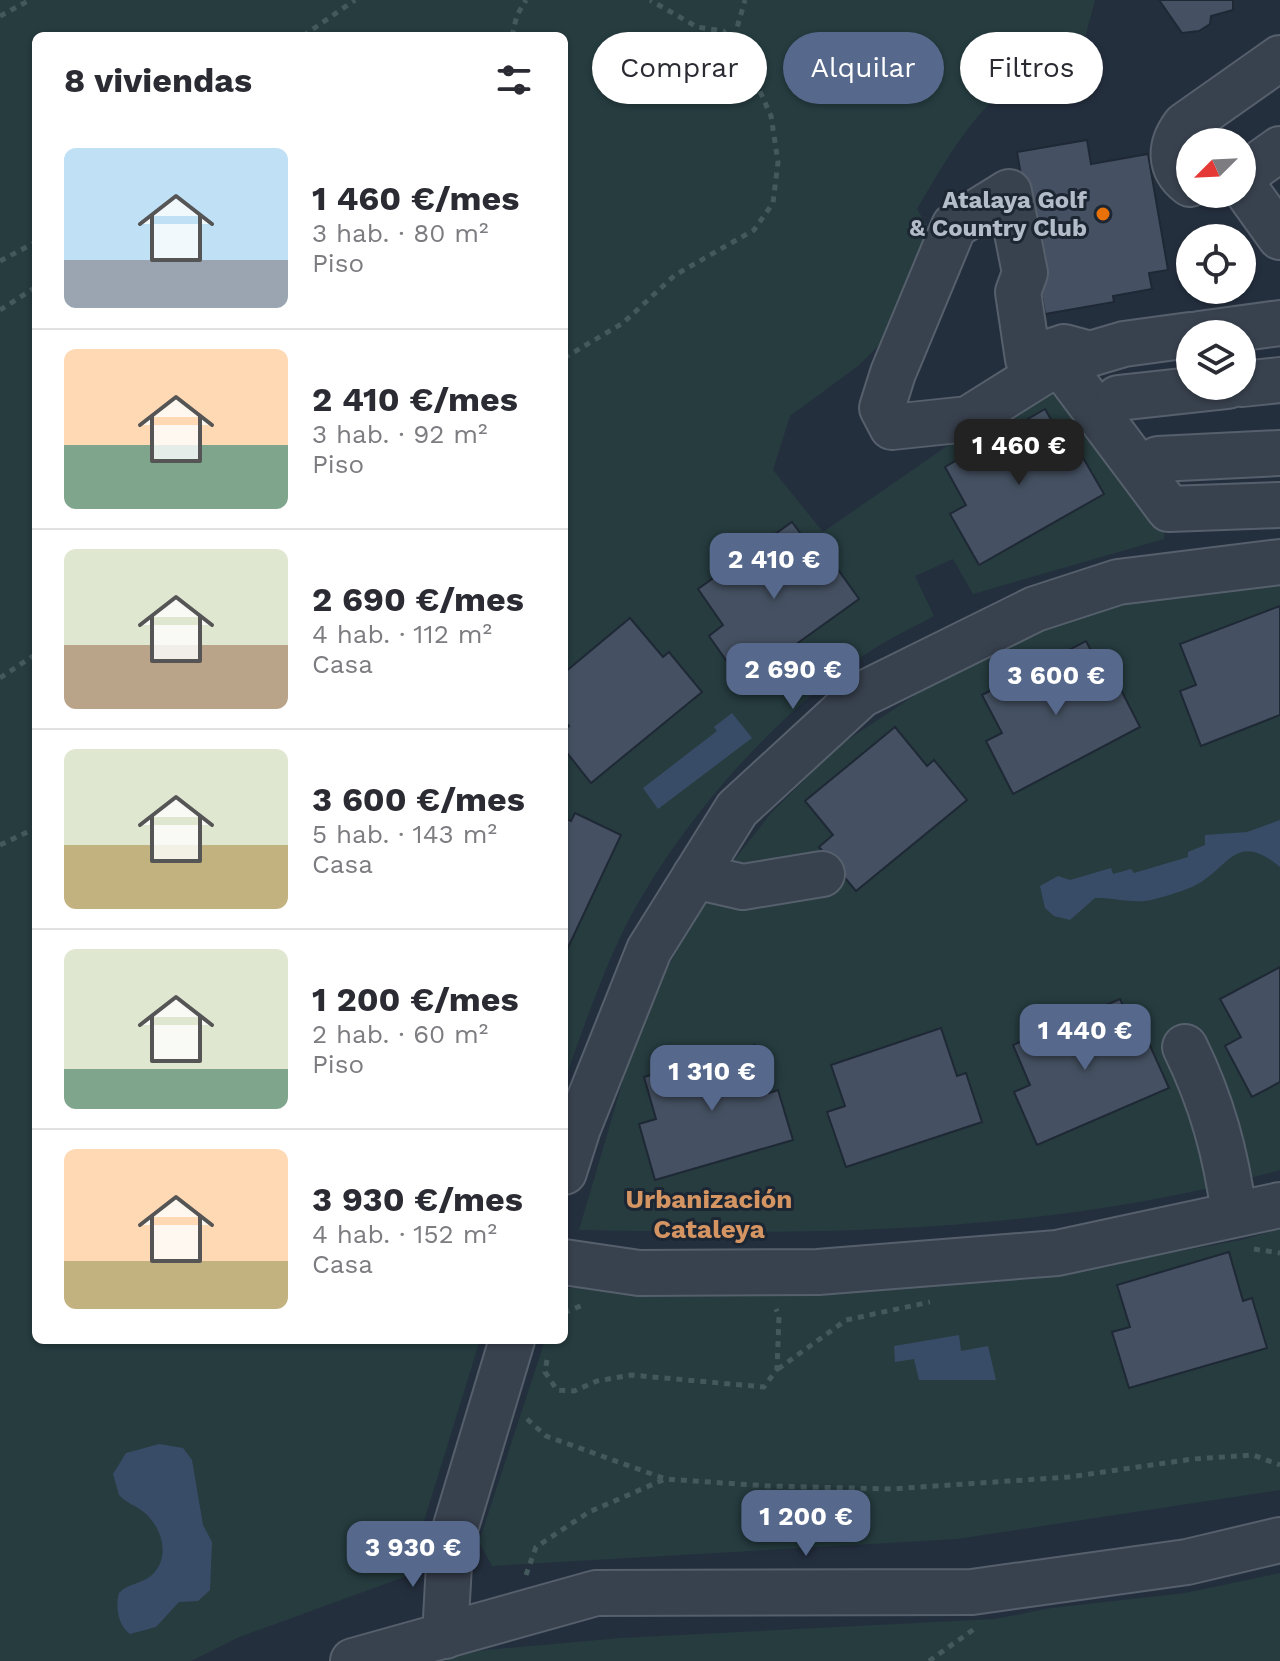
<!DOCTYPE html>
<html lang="es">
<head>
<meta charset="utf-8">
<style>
  body { margin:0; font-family:"Work Sans",sans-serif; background:#f7f7f7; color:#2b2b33; height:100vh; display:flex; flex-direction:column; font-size:30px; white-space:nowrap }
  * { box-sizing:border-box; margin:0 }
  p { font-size:26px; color:#7c7c81 }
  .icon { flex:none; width:44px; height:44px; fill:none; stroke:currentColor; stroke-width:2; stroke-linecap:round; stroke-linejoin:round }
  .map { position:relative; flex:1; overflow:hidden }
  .side { position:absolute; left:32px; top:32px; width:536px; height:1312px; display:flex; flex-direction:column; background:#fff; border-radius:12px; box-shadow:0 2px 6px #0004 }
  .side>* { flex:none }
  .hud { position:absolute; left:592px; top:32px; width:568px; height:72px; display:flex; gap:16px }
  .needle { width:52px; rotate:246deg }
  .tools { position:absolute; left:1176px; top:128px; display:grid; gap:16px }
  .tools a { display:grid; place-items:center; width:80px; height:80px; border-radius:50%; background:#fff; box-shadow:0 2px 6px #0004; font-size:40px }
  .price { position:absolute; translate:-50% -68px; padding:0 18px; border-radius:16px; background:#56698c; color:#fff; font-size:26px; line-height:52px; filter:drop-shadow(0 2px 4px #0008) }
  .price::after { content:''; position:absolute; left:50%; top:48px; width:24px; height:18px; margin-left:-12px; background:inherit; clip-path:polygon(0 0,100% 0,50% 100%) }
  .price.selected { background:#222; color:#fff }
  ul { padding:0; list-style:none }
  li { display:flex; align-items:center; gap:24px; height:200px; padding:0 32px }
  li+li { border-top:2px solid #e1e1e2 }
  li span { display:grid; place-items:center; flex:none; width:224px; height:160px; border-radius:12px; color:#555 }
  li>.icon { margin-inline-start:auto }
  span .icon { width:96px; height:96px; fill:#fffc; stroke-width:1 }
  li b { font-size:34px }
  h2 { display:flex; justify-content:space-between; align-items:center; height:96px; padding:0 32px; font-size:34px }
  .pill { padding:0 28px; border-radius:36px; background:#fff; box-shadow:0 2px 6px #0004; font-size:28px; line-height:72px }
  .pill.selected { background:#56698c; color:#fff }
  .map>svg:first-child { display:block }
  .green { fill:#263c3f }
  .water { fill:#394c67 }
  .building { fill:#455162; stroke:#1f2835; stroke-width:2 }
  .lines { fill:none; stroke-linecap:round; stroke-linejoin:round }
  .minor-casing { stroke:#565f6c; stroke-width:48 }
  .path { stroke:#44595c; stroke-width:5; stroke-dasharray:6 6; stroke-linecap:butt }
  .minor { stroke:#38414e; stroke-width:44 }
  .food-dot { fill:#e8710a; stroke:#1d2633; stroke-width:3 }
  .labels { text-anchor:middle; stroke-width:6; stroke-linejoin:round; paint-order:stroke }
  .poi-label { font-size:24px; font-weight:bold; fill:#b4bcc9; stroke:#1d2633; text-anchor:end }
  .neighbourhood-label { font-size:26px; font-weight:bold; fill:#d59563; stroke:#1d2633 }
</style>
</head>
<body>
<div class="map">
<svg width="1280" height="1661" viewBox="0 0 1280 1661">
  <rect width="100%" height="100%" fill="#242f3e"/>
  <!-- green -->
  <g class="green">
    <path d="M0,0H1095L1078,64C1068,64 1056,63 1047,66C984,88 949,156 917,209L938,244L905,320L858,366L790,416L773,470L823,532L1057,370L1165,518L1164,539L973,594L953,559L915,576L934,616C914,627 894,636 875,648C783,707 696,804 641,898C609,951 585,1024 564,1082V36H36V1340H480L407,1576L237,1638L191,1661H0Z"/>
    <path d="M1280,586V1170C1047,1235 818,1235 579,1230L632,1050L664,973L711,893L771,865L731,864L772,812L840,745L962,664L1060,620L1184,591Z"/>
    <path d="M1280,1229V1490L957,1539L492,1566L479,1542L545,1340H564V1290L568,1288L735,1287L1094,1267L1241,1240Z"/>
    <path d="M1280,1573V1661H442L474,1651L620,1638L995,1619L1051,1608L1185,1593Z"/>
  </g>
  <!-- water -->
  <g class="water">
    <path d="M732,713L752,738L658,809L643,788L717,731L714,727Z"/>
    <path d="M1280,820V867C1234,829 1230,869 1192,887C1180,892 1163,897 1151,900C1132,904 1114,897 1095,898L1070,920L1054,916L1045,908L1040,886L1058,876L1070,880L1111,868L1113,874L1131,869L1134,873L1188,857V852L1205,845V835L1247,832Z"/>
    <path d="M959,1335L961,1351L988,1346L996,1380H919L914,1359L895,1362L894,1346Z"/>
    <path d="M159,1444L183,1448L192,1460L203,1525L212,1542L210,1590L198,1601L179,1602L156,1627L130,1634C118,1625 115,1607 119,1593C128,1583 142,1584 152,1575C171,1557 162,1528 145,1513C137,1506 126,1503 119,1495L113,1474L126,1453Z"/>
  </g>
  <!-- building -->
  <g class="building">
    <path d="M1159,0H1233V10L1211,16L1210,24L1199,31L1182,33Z"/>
    <path d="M1087,140L1091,164L1148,154L1168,270L1149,273L1152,289L1113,296L1114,302L1045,314L1017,152Z"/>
    <path d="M1045,409L1070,453L1078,449L1104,494L979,565L950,514L966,505L945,467Z"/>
    <path d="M792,522L822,562L829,557L859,599L742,683L709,636L723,625L698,589Z"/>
    <path d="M1280,606V715L1201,746L1180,691L1196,685L1180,644Z"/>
    <path d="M630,618L663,657L669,652L702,692L591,783L564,749V730L569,726L564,720V673Z"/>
    <path d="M1086,641L1109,686L1117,682L1140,727L1013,794L986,741L1002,733L982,695Z"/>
    <path d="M895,727L927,766L934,760L967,800L856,891L819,847L833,835L805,801Z"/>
    <path d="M575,813L621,835L564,956V818L571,821Z"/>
    <path d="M1280,967V1082L1252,1097L1225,1046L1241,1037L1220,999Z"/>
    <path d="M1120,999L1140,1045L1148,1041L1169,1088L1037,1145L1014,1092L1030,1085L1013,1045Z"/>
    <path d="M941,1028L957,1076L966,1073L982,1122L846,1167L827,1112L845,1106L831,1065Z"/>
    <path d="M755,1045L769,1093L778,1090L793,1140L655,1180L639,1124L656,1119L644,1077Z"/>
    <path d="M1229,1252L1243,1301L1252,1298L1267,1348L1129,1388L1112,1332L1130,1327L1117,1285Z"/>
  </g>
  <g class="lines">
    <!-- minor casing -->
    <g class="minor-casing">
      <g id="minor">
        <path d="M1242,176L1280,149"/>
        <path d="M1190,184C1169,168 1169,146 1185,125L1280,58"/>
        <path d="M1242,184L1280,237"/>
        <path d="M1199,334L1280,323"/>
        <path d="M1190,335L1124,344L1090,354L1064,347L1028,359L1018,292L1025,273L1009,192L954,226L893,373L882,408L892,427L968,419L1059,362L1169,509L1280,505"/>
        <path d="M1242,384L1280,380"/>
        <path d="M1118,398L1228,386"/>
        <path d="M1158,459L1280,453"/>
        <path d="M695,876L743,887L822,874"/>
        <path d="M1185,1047C1212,1102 1226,1154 1234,1214"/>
        <path d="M564,1172L578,1128L649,950L737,809L861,695L1035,609L1118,582L1280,562"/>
        <path d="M564,1262L639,1273L818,1272L1057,1253L1280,1205"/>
        <path d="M445,1636L450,1546L512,1340"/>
        <path d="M353,1661L596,1593L972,1592L1187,1562L1280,1540"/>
      </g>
    </g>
    <!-- path -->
    <g class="path">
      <path d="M0,16L30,0"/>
      <path d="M303,36L355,0"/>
      <path d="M512,36L517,15L526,0"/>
      <path d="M734,38L745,0"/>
      <path d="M0,261L36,242"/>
      <path d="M0,310L36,287"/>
      <path d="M564,358L623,323L675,275L754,230L773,203L778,162L771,116L741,49L723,31L697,27L650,0"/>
      <path d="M0,678L36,654"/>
      <path d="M0,845L36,828"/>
      <path d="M1254,1249L1280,1253"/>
      <path d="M564,1313L585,1304"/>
      <path d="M547,1360L545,1372L557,1390L574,1391L597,1381L631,1375L764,1387L777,1369L779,1317L776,1309"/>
      <path d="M778,1369L846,1320L930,1302"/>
      <path d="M527,1419L546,1436L663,1478"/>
      <path d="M526,1575L536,1547L589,1512L665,1479L768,1486L891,1489L1069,1477L1193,1459L1253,1455L1280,1465"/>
      <path d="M929,1661L977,1627"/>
    </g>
    <!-- minor -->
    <use href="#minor" class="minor"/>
  </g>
  <!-- markers -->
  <circle class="food-dot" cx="1103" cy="214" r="8"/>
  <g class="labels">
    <!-- poi labels -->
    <g class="poi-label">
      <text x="1087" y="208">Atalaya Golf<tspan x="1087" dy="28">&amp; Country Club</tspan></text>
    </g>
    <!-- neighbourhood labels -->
    <g class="neighbourhood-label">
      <text x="709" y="1208">Urbanización<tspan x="709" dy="30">Cataleya</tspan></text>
    </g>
  </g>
</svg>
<div class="tools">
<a><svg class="needle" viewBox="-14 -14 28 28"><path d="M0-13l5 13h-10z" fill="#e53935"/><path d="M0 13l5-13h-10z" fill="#7c7c81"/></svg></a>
<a><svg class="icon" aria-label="locate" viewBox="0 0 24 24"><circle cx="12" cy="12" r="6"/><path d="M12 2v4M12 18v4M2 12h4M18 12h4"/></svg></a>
<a><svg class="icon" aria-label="layers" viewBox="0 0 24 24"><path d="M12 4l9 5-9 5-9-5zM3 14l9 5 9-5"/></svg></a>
</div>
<b class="price selected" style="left:1019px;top:487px">1 460 €</b>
<b class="price" style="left:774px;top:601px">2 410 €</b>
<b class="price" style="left:793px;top:711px">2 690 €</b>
<b class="price" style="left:1056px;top:717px">3 600 €</b>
<b class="price" style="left:1085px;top:1072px">1 440 €</b>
<b class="price" style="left:712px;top:1113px">1 310 €</b>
<b class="price" style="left:806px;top:1558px">1 200 €</b>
<b class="price" style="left:413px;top:1589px">3 930 €</b>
<div class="hud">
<a class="pill">Comprar</a>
<a class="pill selected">Alquilar</a>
<a class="pill">Filtros</a>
</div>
<section class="side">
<h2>8 viviendas<svg class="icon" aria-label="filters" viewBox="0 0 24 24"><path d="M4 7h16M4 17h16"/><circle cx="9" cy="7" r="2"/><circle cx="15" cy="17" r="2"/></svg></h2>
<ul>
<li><span style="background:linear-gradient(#bfe0f5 70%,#9aa5b1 0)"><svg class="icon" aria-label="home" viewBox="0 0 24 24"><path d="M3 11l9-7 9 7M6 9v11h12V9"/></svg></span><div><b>1 460 €/mes</b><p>3 hab. · 80 m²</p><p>Piso</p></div></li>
<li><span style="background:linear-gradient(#ffd9b3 60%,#7fa58c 0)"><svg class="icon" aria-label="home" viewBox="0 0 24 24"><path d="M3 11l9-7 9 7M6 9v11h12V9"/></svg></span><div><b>2 410 €/mes</b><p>3 hab. · 92 m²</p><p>Piso</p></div></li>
<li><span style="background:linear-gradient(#dfe7d0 60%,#b9a48a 0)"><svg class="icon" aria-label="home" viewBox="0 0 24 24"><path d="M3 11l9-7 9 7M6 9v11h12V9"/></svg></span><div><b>2 690 €/mes</b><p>4 hab. · 112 m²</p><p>Casa</p></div></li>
<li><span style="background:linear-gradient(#dfe7d0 60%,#c2b280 0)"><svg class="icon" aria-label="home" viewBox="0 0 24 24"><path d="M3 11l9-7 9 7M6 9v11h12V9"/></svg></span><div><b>3 600 €/mes</b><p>5 hab. · 143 m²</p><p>Casa</p></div></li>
<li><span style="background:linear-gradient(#dfe7d0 75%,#7fa58c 0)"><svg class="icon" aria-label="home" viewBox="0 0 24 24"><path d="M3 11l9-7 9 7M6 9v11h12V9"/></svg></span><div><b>1 200 €/mes</b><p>2 hab. · 60 m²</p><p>Piso</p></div></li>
<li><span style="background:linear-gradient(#ffd9b3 70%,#c2b280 0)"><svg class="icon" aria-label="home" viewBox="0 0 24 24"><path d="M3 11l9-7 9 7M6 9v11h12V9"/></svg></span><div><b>3 930 €/mes</b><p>4 hab. · 152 m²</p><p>Casa</p></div></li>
</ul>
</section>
</div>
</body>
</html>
